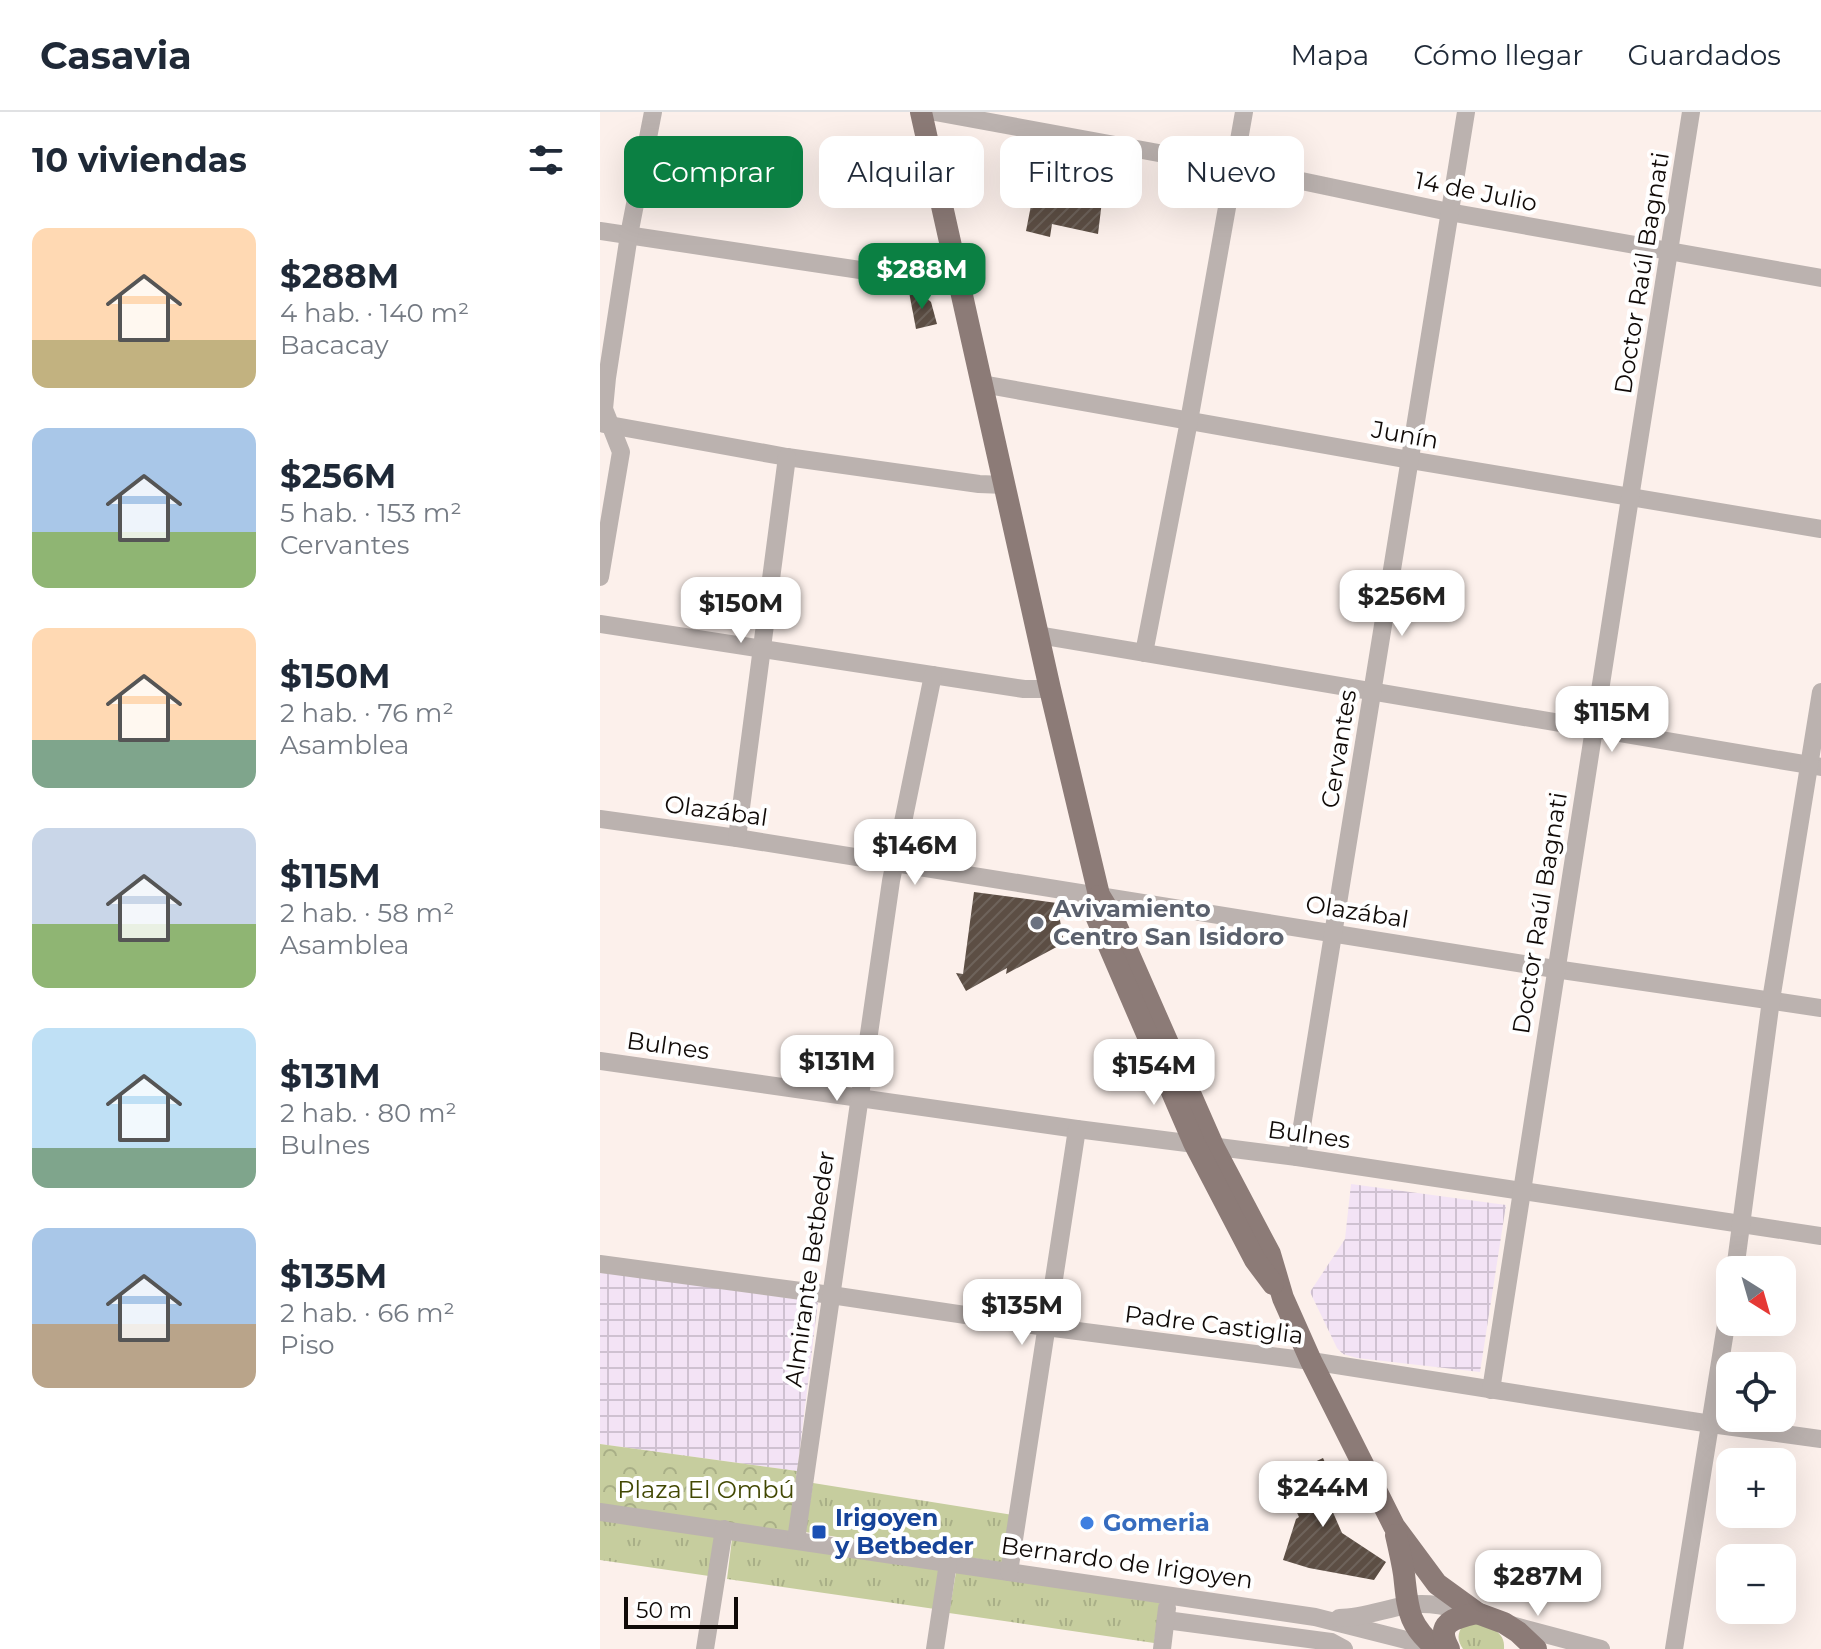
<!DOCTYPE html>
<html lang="es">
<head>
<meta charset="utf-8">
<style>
  body { margin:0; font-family:Montserrat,sans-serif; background:#f2f2f3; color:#1f2937; height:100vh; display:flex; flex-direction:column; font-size:30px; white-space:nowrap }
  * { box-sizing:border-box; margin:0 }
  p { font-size:26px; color:#747a83 }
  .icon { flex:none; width:44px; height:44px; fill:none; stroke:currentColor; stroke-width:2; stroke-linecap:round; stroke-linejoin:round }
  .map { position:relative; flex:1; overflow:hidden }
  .drawer { display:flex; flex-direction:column; background:#fff; width:600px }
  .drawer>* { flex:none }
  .top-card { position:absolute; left:24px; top:24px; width:760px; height:72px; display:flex; gap:16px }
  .needle { width:52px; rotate:143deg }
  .controls { position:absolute; left:1116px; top:1144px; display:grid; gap:16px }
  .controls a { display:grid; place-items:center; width:80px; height:80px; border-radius:16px; background:#fff; box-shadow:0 8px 32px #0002; font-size:40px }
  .scale { position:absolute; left:24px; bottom:20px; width:114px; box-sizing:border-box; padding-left:8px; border:4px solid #100a07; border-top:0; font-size:22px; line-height:28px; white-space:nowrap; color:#100a07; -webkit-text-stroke:6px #fff; paint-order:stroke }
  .price { position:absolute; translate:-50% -68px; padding:0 18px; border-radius:16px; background:#fff; color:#222; font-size:26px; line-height:52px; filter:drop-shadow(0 2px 4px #0008) }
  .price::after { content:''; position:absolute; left:50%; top:48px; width:24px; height:18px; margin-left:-12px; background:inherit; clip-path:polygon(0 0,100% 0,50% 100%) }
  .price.selected { background:#0b8043; color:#fff }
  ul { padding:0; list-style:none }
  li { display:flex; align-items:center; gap:24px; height:200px; padding:0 32px }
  li span { display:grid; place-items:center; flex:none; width:224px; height:160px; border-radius:16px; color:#555 }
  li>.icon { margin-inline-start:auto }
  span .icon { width:96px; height:96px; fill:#fffc; stroke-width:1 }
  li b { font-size:34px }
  h2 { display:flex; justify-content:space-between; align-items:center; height:96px; padding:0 32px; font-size:34px }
  .chip { padding:0 28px; border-radius:16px; background:#fff; box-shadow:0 8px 32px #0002; font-size:28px; line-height:72px }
  .chip.selected { background:#0b8043; color:#fff }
  header { display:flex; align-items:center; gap:48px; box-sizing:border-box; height:112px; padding:0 40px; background:#fff; border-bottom:2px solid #e0e1e3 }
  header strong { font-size:38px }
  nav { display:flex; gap:44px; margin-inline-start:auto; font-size:28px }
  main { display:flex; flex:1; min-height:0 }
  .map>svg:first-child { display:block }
  .industrial { fill:url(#industrial-grid) }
  .grass { fill:url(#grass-tufts) }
  .forest { fill:url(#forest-crowns) }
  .building { fill:url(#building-hatch) }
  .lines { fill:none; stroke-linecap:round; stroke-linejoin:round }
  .minor { stroke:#bbb2af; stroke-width:18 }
  .major { stroke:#8c7b77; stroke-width:22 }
  .worship-dot { fill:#6b7280; stroke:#fff; stroke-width:3 }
  .shop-dot { fill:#3f7fe0; stroke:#fff; stroke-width:3 }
  .transit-dot { fill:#1a4fb4; stroke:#fff; stroke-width:3 }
  .labels { text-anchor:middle; stroke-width:8; stroke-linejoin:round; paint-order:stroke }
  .street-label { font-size:24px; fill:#100a07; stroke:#fff }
  .worship-label { font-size:24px; font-weight:bold; fill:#5b616d; stroke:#fff; text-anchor:start }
  .park-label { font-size:24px; fill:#424803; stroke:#fff }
  .transit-label { font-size:24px; font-weight:bold; fill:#164399; stroke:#fff; text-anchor:start }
  .shop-label { font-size:24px; font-weight:bold; fill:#366cbe; stroke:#fff; text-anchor:start }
</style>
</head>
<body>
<header>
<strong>Casavia</strong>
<nav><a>Mapa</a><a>Cómo llegar</a><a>Guardados</a></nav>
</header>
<main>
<section class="drawer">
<h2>10 viviendas<svg class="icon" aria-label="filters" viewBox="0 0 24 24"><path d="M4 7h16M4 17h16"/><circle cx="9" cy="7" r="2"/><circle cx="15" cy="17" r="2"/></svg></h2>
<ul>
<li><span style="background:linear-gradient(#ffd9b3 70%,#c2b280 0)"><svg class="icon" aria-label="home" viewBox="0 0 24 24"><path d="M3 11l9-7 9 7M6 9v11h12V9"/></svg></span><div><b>$288M</b><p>4 hab. · 140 m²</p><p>Bacacay</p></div></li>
<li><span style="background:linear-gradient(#a9c7e8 65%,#8fb573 0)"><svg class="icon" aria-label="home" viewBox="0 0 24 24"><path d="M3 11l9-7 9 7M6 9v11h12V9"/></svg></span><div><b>$256M</b><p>5 hab. · 153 m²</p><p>Cervantes</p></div></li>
<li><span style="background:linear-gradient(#ffd9b3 70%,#7fa58c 0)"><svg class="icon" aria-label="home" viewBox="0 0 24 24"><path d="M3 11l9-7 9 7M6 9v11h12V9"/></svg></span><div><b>$150M</b><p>2 hab. · 76 m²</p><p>Asamblea</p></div></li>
<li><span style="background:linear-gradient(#c9d6e8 60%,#8fb573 0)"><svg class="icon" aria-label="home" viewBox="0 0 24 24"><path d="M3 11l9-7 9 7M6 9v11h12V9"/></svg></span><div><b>$115M</b><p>2 hab. · 58 m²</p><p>Asamblea</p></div></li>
<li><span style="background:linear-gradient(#bfe0f5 75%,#7fa58c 0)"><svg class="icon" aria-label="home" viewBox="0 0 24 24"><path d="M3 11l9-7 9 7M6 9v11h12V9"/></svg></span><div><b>$131M</b><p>2 hab. · 80 m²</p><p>Bulnes</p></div></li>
<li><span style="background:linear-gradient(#a9c7e8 60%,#b9a48a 0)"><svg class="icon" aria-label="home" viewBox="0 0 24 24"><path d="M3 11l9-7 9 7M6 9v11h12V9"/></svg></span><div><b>$135M</b><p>2 hab. · 66 m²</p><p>Piso</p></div></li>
</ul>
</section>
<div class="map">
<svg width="1221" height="1537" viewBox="0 0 1221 1537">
  <defs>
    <pattern id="industrial-grid" width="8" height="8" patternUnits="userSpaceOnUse" patternTransform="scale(2)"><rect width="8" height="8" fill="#f3e3f5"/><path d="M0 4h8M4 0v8" fill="none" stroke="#cfc1d1"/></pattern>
    <pattern id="grass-tufts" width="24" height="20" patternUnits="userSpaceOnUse" patternTransform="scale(2)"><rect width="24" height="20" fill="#c6cd9e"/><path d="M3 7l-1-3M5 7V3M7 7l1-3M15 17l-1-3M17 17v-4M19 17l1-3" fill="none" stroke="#a9af87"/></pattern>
    <pattern id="forest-crowns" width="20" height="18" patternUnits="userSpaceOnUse" patternTransform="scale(2)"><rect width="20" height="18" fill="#c6cd9e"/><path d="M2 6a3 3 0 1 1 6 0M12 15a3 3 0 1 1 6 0" fill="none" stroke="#a9af87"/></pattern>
    <pattern id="building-hatch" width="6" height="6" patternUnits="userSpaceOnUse" patternTransform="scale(2)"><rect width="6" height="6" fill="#5c4e44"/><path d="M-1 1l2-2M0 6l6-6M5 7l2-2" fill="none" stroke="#6e635b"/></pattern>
  </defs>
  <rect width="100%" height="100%" fill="#fcf0eb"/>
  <!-- industrial -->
  <g class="industrial">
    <path d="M751,1072L906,1093L880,1260L757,1246L743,1242L737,1236L710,1180L745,1127Z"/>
    <path d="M0,1160L218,1190L197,1359L0,1332Z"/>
  </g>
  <!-- grass -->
  <g class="grass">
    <path d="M213,1371L413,1403L405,1451L205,1420Z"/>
    <path d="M0,1407L115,1424L109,1464L0,1448Z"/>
    <path d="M132,1427L341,1456L335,1497L127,1467Z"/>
    <path d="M356,1460L560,1490L554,1531L349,1501Z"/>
    <path d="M873,1511C887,1514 906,1518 904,1537H863C857,1528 857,1522 863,1513Z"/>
  </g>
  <!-- forest -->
  <path class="forest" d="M0,1332L197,1359L189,1421L0,1395Z"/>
  <!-- building -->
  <g class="building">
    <path d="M414,31L449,36L447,44L480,48L475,87L502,89L498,122L452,112L450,125L426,119L433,83L455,86L461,55L439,46L437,56L431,55L428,61L415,59L418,37L413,35Z"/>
    <path d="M507,58L525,60L521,88L500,86Z"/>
    <path d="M309,180L322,182L331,190L337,212L316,217Z"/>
    <path d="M374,780L457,791L464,831L406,862L407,856L366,879L356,861L363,862Z"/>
    <path d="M723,1346L733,1368L721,1373L742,1421L786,1450L774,1468L709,1456L683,1448L696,1407L699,1405L681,1366Z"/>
  </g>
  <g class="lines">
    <!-- minor -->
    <g class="minor">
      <path d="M335,0L635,55L849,100L1221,166"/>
      <path d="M0,119L327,168H358"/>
      <path d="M382,272L810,348L1221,417"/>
      <path d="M4,312L187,345L379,372L405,373"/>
      <path d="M0,465L21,340L4,297L7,266L29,123L53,0"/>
      <path d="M0,512L424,577H450"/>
      <path d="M438,523L1221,655"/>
      <path d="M544,541L589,309L644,0"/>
      <path d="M0,707L137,726L955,857L1221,896"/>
      <path d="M137,726L187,345"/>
      <path d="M0,949L477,1017L697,1045L1221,1124"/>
      <path d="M697,1045L866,0"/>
      <path d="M0,1152L231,1183L446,1215L711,1249L1111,1312L1221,1327"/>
      <path d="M1135,1158L1171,888L1221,580"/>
      <path d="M891,1278C955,852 1024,426 1091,0"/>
      <path d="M0,1400L715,1505L810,1529L832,1537"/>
      <path d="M196,1428L291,769L333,563"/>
      <path d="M409,1460L477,1017"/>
      <path d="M739,1506C763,1506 784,1497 808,1493C830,1490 850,1495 871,1500"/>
      <path d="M566,1508L731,1530L744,1537"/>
      <path d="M911,1513L1001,1537"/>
      <path d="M105,1537L124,1417"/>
      <path d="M335,1537L348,1451"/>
      <path d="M562,1537L567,1496"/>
      <path d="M1074,1537L1130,1188"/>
    </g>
    <!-- major -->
    <g class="major">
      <path d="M321,0L450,577L499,783L513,806L614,1036L670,1142L683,1186L711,1249L794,1414L837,1472L877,1501L904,1511L918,1520L936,1537"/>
      <path d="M499,784L496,804L594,1031L655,1148L673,1172"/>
      <path d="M796,1423C799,1436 802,1449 804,1462C808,1497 807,1512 837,1537"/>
      <path d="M849,1537C834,1510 855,1506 877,1501"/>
    </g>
  </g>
  <!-- markers -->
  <circle class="worship-dot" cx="437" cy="811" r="8"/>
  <circle class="shop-dot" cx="487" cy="1411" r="8"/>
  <rect class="transit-dot" x="211" y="1412" width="16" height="16" rx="4"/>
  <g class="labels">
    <!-- street labels -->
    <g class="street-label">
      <text transform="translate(876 80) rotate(11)" y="8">14 de Julio</text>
      <text transform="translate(1042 161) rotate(-81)" y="8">Doctor Raúl Bagnati</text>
      <text transform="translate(805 323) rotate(10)" y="8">Junín</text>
      <text transform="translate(739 637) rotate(-81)" y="8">Cervantes</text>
      <text transform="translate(116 699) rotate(8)" y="8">Olazábal</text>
      <text transform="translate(757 800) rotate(9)" y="8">Olazábal</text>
      <text transform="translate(940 801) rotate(-81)" y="8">Doctor Raúl Bagnati</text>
      <text transform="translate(68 934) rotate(8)" y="8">Bulnes</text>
      <text transform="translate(709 1023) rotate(8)" y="8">Bulnes</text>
      <text transform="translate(210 1157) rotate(-82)" y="8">Almirante Betbeder</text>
      <text transform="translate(614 1213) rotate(7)" y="8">Padre Castiglia</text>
      <text transform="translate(527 1451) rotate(8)" y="8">Bernardo de Irigoyen</text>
    </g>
    <!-- worship labels -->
    <g class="worship-label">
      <text x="453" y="805">Avivamiento<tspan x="453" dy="28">Centro San Isidoro</tspan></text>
    </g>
    <!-- park labels -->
    <g class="park-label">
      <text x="106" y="1386">Plaza El Ombú</text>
    </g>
    <!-- transit labels -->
    <g class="transit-label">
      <text x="235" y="1414">Irigoyen<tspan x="235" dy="28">y Betbeder</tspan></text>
    </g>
    <!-- shop labels -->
    <g class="shop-label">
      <text x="503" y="1419">Gomeria</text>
    </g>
  </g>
</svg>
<div class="controls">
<a><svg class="needle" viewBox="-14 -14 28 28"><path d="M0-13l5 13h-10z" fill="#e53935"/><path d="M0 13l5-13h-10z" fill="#747a83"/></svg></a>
<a><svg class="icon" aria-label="locate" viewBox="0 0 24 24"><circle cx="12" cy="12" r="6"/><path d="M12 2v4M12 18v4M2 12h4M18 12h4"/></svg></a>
<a>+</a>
<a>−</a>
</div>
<div class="scale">50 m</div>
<b class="price selected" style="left:322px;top:199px">$288M</b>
<b class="price" style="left:802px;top:526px">$256M</b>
<b class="price" style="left:141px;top:533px">$150M</b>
<b class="price" style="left:1012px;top:642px">$115M</b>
<b class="price" style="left:315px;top:775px">$146M</b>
<b class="price" style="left:237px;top:991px">$131M</b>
<b class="price" style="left:554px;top:995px">$154M</b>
<b class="price" style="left:422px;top:1235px">$135M</b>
<b class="price" style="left:723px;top:1417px">$244M</b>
<b class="price" style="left:938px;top:1506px">$287M</b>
<div class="top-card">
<a class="chip selected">Comprar</a>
<a class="chip">Alquilar</a>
<a class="chip">Filtros</a>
<a class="chip">Nuevo</a>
</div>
</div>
</main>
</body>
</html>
